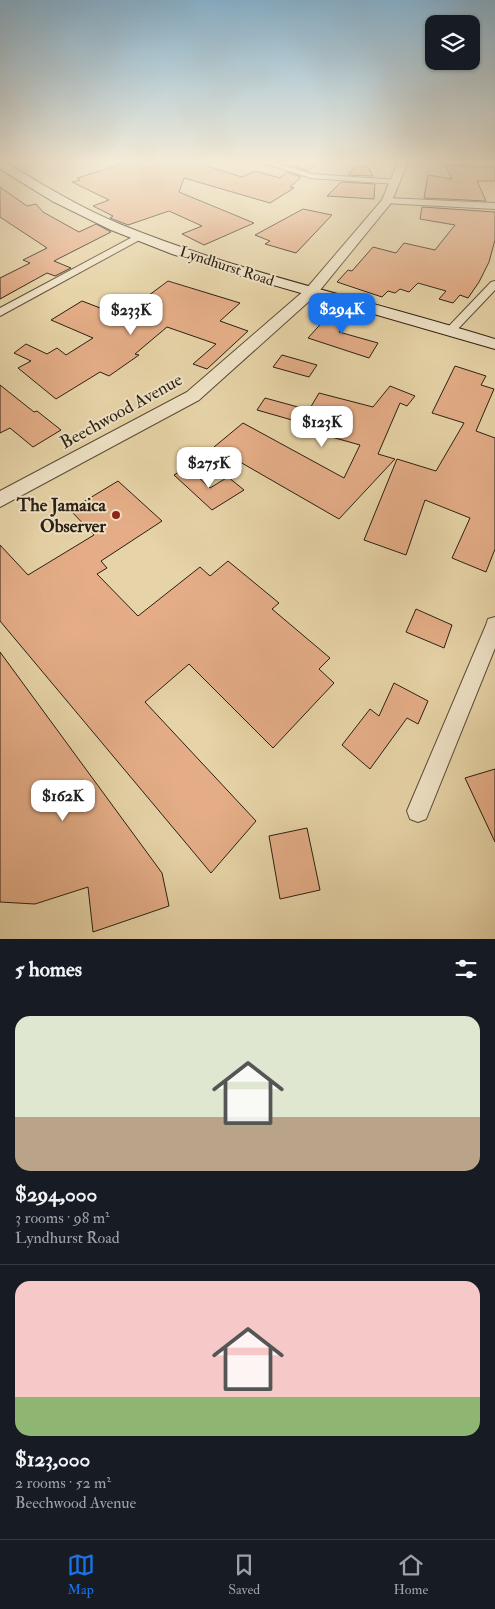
<!DOCTYPE html>
<html lang="en">
<head>
<meta charset="utf-8">
<style>
  body { margin:0; font-family:"IM FELL Double Pica",serif; background:#20242c; color:#f1f3f6; height:100vh; display:flex; flex-direction:column; font-size:19px; white-space:nowrap }
  * { box-sizing:border-box; margin:0 }
  p { font-size:16px; color:#9ea1a6 }
  .icon { flex:none; width:28px; height:28px; fill:none; stroke:currentColor; stroke-width:2; stroke-linecap:round; stroke-linejoin:round }
  .map { position:relative; height:939px; overflow:hidden }
  .side { display:flex; flex-direction:column; background:#171b24; flex:1 }
  .side>* { flex:none }
  .buttons { position:absolute; left:425px; top:15px; display:grid; gap:10px }
  .buttons a { display:grid; place-items:center; width:55px; height:55px; border-radius:10px; background:#171b24; box-shadow:0 1px 4px #0004; font-size:25px }
  .price { position:absolute; translate:-50% -42px; padding:0 11px; border-radius:10px; background:#fff; color:#222; font-size:16px; line-height:32px; filter:drop-shadow(0 1px 2px #0008) }
  .price::after { content:''; position:absolute; left:50%; top:30px; width:15px; height:11px; margin-left:-8px; background:inherit; clip-path:polygon(0 0,100% 0,50% 100%) }
  .price.current { background:#1a73e8; color:#fff }
  ul { padding:0; list-style:none }
  li { display:grid; align-content:center; gap:10px; height:265px; padding:0 15px }
  li+li { border-top:1px solid #363941 }
  li span { display:grid; place-items:center; height:155px; border-radius:15px; color:#555 }
  li>.icon { margin-inline-start:auto }
  span .icon { width:90px; height:90px; fill:#fffc; stroke-width:1 }
  li b { font-size:21px }
  h2 { display:flex; justify-content:space-between; align-items:center; height:60px; padding:0 15px; font-size:21px }
  .tabs { display:flex; justify-content:space-around; align-items:center; height:70px; border-top:1px solid #363941; background:#171b24; font-size:14px; color:#9ea1a6 }
  .tabs a { display:grid; justify-items:center; gap:2px }
  .tabs .current { color:#1a73e8 }
  .map>svg:first-child { display:block }
  .building { fill:#e4ad87; stroke:#2b1f12 }
  .lines { fill:none; stroke-linecap:round; stroke-linejoin:round }
  .minor-casing { stroke:#5a4c37; stroke-width:2 }
  .tertiary-casing { stroke:#5a4c37; stroke-width:2 }
  .secondary-casing { stroke:#2b1f12; stroke-width:2 }
  .minor { fill:#efe2c6; fill-rule:evenodd }
  .tertiary { fill:#efe2c6; fill-rule:evenodd }
  .secondary { fill:#efe2c6; fill-rule:evenodd }
  .poi-dot { fill:#8f2418; stroke:#efe2c6; stroke-width:2 }
  .labels { text-anchor:middle; stroke-width:4; stroke-linejoin:round; paint-order:stroke }
  .far-street-label { font-size:15px; fill:#2b1f12; stroke:#efe2c6 }
  .street-label { font-size:18px; fill:#2b1f12; stroke:#efe2c6 }
  .poi-label { font-size:18px; font-weight:bold; fill:#2b1f12; stroke:#efe2c6; text-anchor:end }
</style>
</head>
<body>
<div class="map">
<svg width="495" height="939" viewBox="0 0 495 939">
  <rect width="100%" height="100%" fill="#e6d3a7"/>
  <filter id="stains"><feTurbulence type="fractalNoise" baseFrequency=".004" numOctaves="4"/><feColorMatrix values="0 0 0 0 .2 0 0 0 0 .09 0 0 0 0 .02 0 0 0 .5 -.17"/></filter>
  <radialGradient id="worn" r=".72"><stop offset=".6" stop-color="#630" stop-opacity="0"/><stop offset="1" stop-color="#630" stop-opacity=".3"/></radialGradient>
  <!-- building -->
  <g class="building">
    <path d="M129,162H193L242,177L255,171L280,178L287,172L301,177L290,187L294,188L270,203L184,178L179,192L254,223L204,245L182,234L202,226L169,211L128,225L110,218L113,216L93,206L109,200L72,182L80,180L77,178Z"/>
    <path d="M299,162H318L308,171L294,166Z"/>
    <path d="M445,165L495,167V181H477L486,201L424,198L428,175L452,179Z"/>
    <path d="M356,166L368,167L373,176L348,175Z"/>
    <path d="M341,182L375,184L374,199L327,196Z"/>
    <path d="M0,187L27,206L36,204L43,212L79,232L96,224L111,232L54,261L71,268L55,276L47,273L0,299V278L30,263L23,260L47,248L0,217Z"/>
    <path d="M422,207L495,212V240L489,262L479,282L468,298L460,295L453,303L439,299L446,291L418,283L409,292L400,289L395,293L388,291L382,297L337,282L348,270L352,271L373,247L396,253L404,243L435,250L455,225L420,219Z"/>
    <path d="M303,209L332,215L296,253L265,244L270,241L255,235Z"/>
    <path d="M168,281L240,303L220,321L248,331L207,369L193,364L216,344L167,327L135,354L139,355L109,376L100,372L56,399L18,368L31,361L14,353L26,344L47,354L57,348L66,355L93,338L51,320L82,301L121,316Z"/>
    <path d="M336,307L353,312L339,332L378,343L369,358L308,338Z"/>
    <path d="M282,355L317,365L309,377L273,367Z"/>
    <path d="M455,366L486,376L481,385L494,389L476,431L495,438V549L486,572L452,558L470,518L425,500L406,555L364,540L397,459L436,471L464,423L432,413Z"/>
    <path d="M0,385L34,412L37,411L61,430L33,447L10,428L0,433Z"/>
    <path d="M390,386L415,396L407,406L400,403L378,454L395,459L339,519L214,447L243,423L344,478L360,445L296,427L299,422L257,410L265,398L309,410L319,393L373,407Z"/>
    <path d="M187,467L210,488L228,477L244,490L212,510L174,475Z"/>
    <path d="M118,481L162,521L101,561L107,568L97,574L138,616L200,567L210,576L228,561L279,603L272,609L330,658L319,669L334,683L273,748L189,664L145,702L256,821L211,873L0,621V545L28,575L94,535L70,510Z"/>
    <path d="M416,609L452,625L444,648L406,632Z"/>
    <path d="M0,652L162,873L169,906L93,932L88,887L35,904L0,902Z"/>
    <path d="M394,683L428,701L418,724L407,718L370,769L342,745L370,709L379,716Z"/>
    <path d="M495,769V842L465,778Z"/>
    <path d="M307,828L320,890L280,899L269,836Z"/>
  </g>
  <g class="lines">
    <!-- minor casing -->
    <g class="minor-casing">
      <g id="minor">
        <path d="M259,162H273L312,174L396,180L400,182L396,184L311,178Z"/>
        <path d="M387,198L495,203V209L384,203L383,201Z"/>
        <path d="M140,233L145,236L143,238L0,316V308Z"/>
        <path d="M495,281V290L456,331H448L446,329L448,327L491,282Z"/>
        <path d="M495,617V648L426,819L418,822L410,819L407,811L486,625L488,619Z"/>
      </g>
    </g>
    <!-- tertiary casing -->
    <g class="tertiary-casing">
      <path id="tertiary" d="M398,162H408L391,203L316,295L199,400L0,507V491L187,392L306,289L382,200Z"/>
    </g>
    <!-- secondary casing -->
    <g class="secondary-casing">
      <path id="secondary" d="M0,162H5C43,185 81,208 122,225C243,274 371,300 495,339V349L235,274L172,254L111,230L52,201L0,169Z"/>
    </g>
    <!-- minor -->
    <use href="#minor" class="minor"/>
    <!-- tertiary -->
    <use href="#tertiary" class="tertiary"/>
    <!-- secondary -->
    <use href="#secondary" class="secondary"/>
  </g>
  <!-- sky -->
  <linearGradient id="sky" x2="0" y2="1"><stop stop-color="#88b5d2"/><stop offset="0.55" stop-color="#f4ebd7"/><stop offset="1" stop-color="#f4ebd7" stop-opacity="0"/></linearGradient>
  <rect width="495" height="294" fill="url(#sky)"/>
  <!-- markers -->
  <circle class="poi-dot" cx="116" cy="515" r="5"/>
  <g class="labels">
    <!-- far-street labels -->
    <g class="far-street-label">
      <text transform="translate(227 266) rotate(18)" y="5">Lyndhurst Road</text>
    </g>
    <!-- street labels -->
    <g class="street-label">
      <text transform="translate(121 411) rotate(-29)" y="6">Beechwood Avenue</text>
    </g>
    <!-- poi labels -->
    <g class="poi-label">
      <text x="106" y="511">The Jamaica<tspan x="106" dy="21">Observer</tspan></text>
    </g>
  </g>
  <rect width="100%" height="100%" filter="url(#stains)"/>
  <rect width="100%" height="100%" fill="url(#worn)"/>
</svg>
<div class="buttons">
<a><svg class="icon" aria-label="layers" viewBox="0 0 24 24"><path d="M12 4l9 5-9 5-9-5zM3 14l9 5 9-5"/></svg></a>
</div>
<b class="price current" style="left:342px;top:335px">$294K</b>
<b class="price" style="left:131px;top:336px">$233K</b>
<b class="price" style="left:322px;top:448px">$123K</b>
<b class="price" style="left:209px;top:489px">$275K</b>
<b class="price" style="left:63px;top:822px">$162K</b>
</div>
<section class="side">
<h2>5 homes<svg class="icon" aria-label="filters" viewBox="0 0 24 24"><path d="M4 7h16M4 17h16"/><circle cx="9" cy="7" r="2"/><circle cx="15" cy="17" r="2"/></svg></h2>
<ul>
<li><span style="background:linear-gradient(#dfe7d0 65%,#b9a48a 0)"><svg class="icon" aria-label="home" viewBox="0 0 24 24"><path d="M3 11l9-7 9 7M6 9v11h12V9"/></svg></span><div><b>$294,000</b><p>3 rooms · 98 m²</p><p>Lyndhurst Road</p></div></li>
<li><span style="background:linear-gradient(#f6c9c9 75%,#8fb573 0)"><svg class="icon" aria-label="home" viewBox="0 0 24 24"><path d="M3 11l9-7 9 7M6 9v11h12V9"/></svg></span><div><b>$123,000</b><p>2 rooms · 52 m²</p><p>Beechwood Avenue</p></div></li>
</ul>
</section>
<nav class="tabs">
<a class="current"><svg class="icon" aria-label="map" viewBox="0 0 24 24"><path d="M3 6l6-2 6 2 6-2v14l-6 2-6-2-6 2zM9 4v14M15 6v14"/></svg>Map</a>
<a><svg class="icon" aria-label="saved" viewBox="0 0 24 24"><path d="M7 4h10v16l-5-4-5 4z"/></svg>Saved</a>
<a><svg class="icon" aria-label="home" viewBox="0 0 24 24"><path d="M3 11l9-7 9 7M6 9v11h12V9"/></svg>Home</a>
</nav>
</body>
</html>
